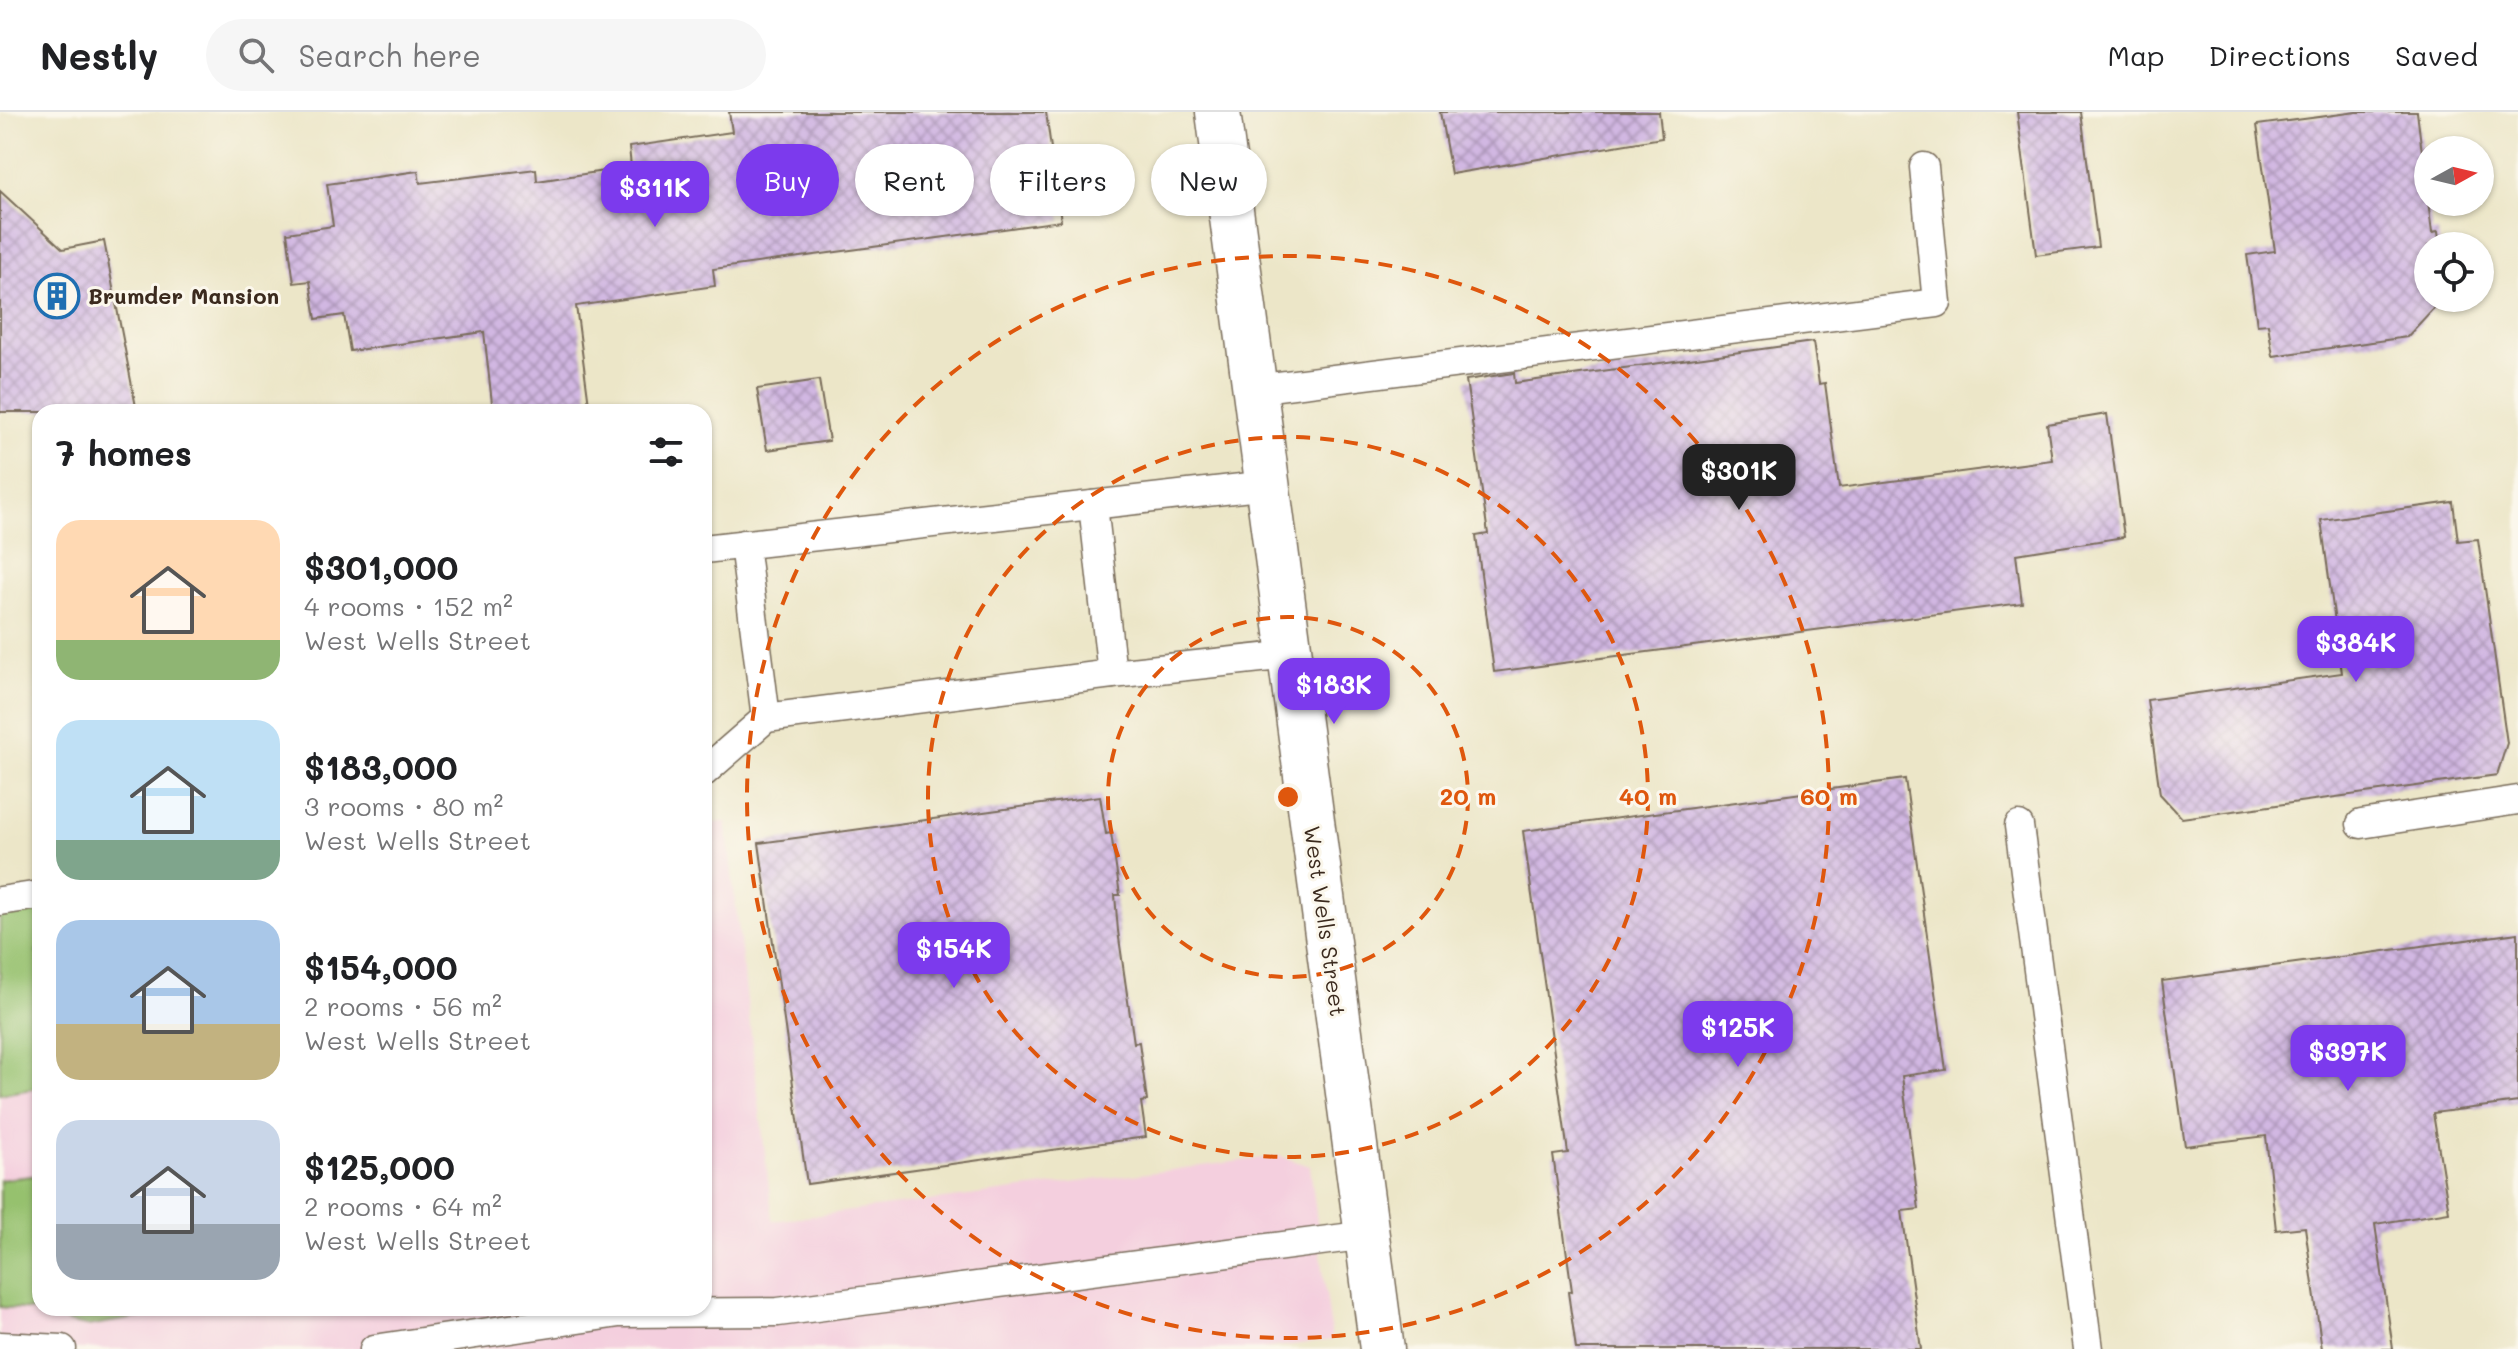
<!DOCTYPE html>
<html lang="en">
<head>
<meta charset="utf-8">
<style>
  body { margin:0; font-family:Mali,sans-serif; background:#f6f6f6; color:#202124; height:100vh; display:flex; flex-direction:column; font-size:30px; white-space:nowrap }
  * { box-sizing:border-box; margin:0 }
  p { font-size:26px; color:#757577 }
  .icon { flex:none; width:44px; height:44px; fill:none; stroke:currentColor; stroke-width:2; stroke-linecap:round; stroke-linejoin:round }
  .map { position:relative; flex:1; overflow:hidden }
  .details { position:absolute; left:32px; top:292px; width:680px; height:912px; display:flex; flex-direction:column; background:#fff; border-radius:24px; box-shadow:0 2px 6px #0004 }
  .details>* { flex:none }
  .hud { position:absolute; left:736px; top:32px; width:760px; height:72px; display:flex; gap:16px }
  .needle { width:52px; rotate:82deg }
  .controls { position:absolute; left:2414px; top:24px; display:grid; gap:16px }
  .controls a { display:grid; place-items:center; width:80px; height:80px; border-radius:50%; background:#fff; box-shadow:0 2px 6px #0004; font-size:40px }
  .price { position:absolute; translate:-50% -68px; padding:0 18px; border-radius:16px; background:#7c3aed; color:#fff; font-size:26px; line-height:52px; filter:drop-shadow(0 2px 4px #0008) }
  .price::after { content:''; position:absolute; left:50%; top:48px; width:24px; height:18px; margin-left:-12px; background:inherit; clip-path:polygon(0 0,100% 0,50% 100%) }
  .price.on { background:#222; color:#fff }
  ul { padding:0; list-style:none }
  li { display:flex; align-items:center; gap:24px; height:200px; padding:0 24px }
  li span { display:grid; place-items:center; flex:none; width:224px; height:160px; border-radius:24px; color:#555 }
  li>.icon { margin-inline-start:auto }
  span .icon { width:96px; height:96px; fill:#fffc; stroke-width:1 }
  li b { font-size:34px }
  h2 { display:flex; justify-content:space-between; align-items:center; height:96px; padding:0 24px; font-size:34px }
  .chip { padding:0 28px; border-radius:36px; background:#fff; box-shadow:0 2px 6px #0004; font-size:28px; line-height:72px }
  .chip.on { background:#7c3aed; color:#fff }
  header { display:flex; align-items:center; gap:48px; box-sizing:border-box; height:112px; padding:0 40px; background:#fff; border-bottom:2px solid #e0e0e0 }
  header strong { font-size:38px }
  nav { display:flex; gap:44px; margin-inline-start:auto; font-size:28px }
  .search { width:560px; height:72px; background:#f6f6f6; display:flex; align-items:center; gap:20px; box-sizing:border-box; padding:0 28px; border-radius:44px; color:#757577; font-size:30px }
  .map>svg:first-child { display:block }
  .built { fill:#f4cfde }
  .grass { fill:#96c16e; stroke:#687646; stroke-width:2 }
  .building { fill:url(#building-cross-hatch) }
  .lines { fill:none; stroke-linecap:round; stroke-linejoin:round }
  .lane-casing { stroke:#796c5a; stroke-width:31 }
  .secondary-casing { stroke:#796c5a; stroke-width:47 }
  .lane { stroke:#fff; stroke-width:28 }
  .secondary { stroke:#fff; stroke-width:44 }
  .ring { fill:none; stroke:#df570d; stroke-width:4; stroke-dasharray:14 10 }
  .labels { text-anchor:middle; stroke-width:6; stroke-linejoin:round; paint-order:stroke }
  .poi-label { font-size:22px; font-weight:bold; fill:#3b2a1e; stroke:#fbf7ec; text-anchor:start }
  .street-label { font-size:22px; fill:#3b2a1e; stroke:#fbf7ec }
  .centre { fill:#df570d; stroke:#fbf7ec; stroke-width:4 }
  .ring-label { font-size:24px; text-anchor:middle; font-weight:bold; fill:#df570d; stroke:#fbf7ec; stroke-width:6; stroke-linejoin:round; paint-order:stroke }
</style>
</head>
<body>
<header>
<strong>Nestly</strong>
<div class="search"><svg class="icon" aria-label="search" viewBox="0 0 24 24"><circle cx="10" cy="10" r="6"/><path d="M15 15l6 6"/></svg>Search here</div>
<nav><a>Map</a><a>Directions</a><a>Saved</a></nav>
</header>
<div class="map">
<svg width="2518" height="1237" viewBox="0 0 2518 1237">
  <defs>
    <pattern id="building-cross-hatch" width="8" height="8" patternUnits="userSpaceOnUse" patternTransform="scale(2)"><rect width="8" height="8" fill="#d1b7e2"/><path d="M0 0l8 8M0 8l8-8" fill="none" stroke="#ab95b7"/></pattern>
  </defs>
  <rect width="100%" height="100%" fill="#fbf7ec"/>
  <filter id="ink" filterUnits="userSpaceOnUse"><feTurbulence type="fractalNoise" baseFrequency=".0125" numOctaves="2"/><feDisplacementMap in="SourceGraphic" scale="16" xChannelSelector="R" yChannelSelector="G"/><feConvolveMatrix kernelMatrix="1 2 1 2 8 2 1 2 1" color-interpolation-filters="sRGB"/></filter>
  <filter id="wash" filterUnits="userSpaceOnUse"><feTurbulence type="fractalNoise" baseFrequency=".006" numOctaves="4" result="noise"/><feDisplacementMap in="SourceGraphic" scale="32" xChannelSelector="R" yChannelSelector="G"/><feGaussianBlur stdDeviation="1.8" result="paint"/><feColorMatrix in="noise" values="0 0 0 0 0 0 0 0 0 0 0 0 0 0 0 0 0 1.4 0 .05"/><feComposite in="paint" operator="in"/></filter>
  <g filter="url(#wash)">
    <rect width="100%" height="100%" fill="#ece6c8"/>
    <!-- built -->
    <path class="built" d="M726,710L773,1109L1280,1044L1310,1054L1332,1228L1260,1237H0V802L40,796V1196H704V711Z"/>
    <!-- grass -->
    <g class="grass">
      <path d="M40,796V832L36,840L40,845V976L0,982V802Z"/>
      <path d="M40,1063V1196H87L94,1199L101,1196H171L170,1200L87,1214L71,1211L44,1199L0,1195V1068Z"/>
    </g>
    <g id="blocks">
      <!-- building -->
      <g class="building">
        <path d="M729,0H1046L1061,109L713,157L715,174L576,194L590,300H493L484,220L350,239L344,203L316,207L310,169L294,171L287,121L333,114L327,72L418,59L420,71L536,57L537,69L631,55L629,35L732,20Z"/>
        <path d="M1440,0H1659L1662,26L1451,62Z"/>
        <path d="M2017,0H2081L2098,135L2036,143Z"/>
        <path d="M2357,0H2417L2432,121L2438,120L2440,134H2428V186H2443L2407,225L2273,244L2268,212L2257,213L2247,143L2275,139L2257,13Z"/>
        <path d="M0,79L63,137L104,129L137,300H0Z"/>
        <path d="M1813,230L1819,272L1825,271L1839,376L2052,348L2047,312L2107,302L2124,425L2016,442L2022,491L1494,560L1476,424L1488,422L1466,268L1514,261L1515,271Z"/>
        <path d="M819,268L829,329L767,338L757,277Z"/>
        <path d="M2453,390L2458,429L2478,427L2507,631L2497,663L2182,706L2160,682L2147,588L2342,561L2321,408Z"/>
        <path d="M1905,667L1946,958L1902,964L1919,1097L1902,1099L1921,1237H1576L1568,1180L1572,1179L1553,1043L1568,1041L1523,719Z"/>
        <path d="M1100,684L1106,722L1111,721L1120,783H1115L1118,819L1134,931L1139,930L1147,989L1141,990L1146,1025L807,1072L759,731Z"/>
        <path d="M2518,821V990L2433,1001L2449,1100L2375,1112L2393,1237H2322L2305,1115L2276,1118L2266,1024L2185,1034L2162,869Z"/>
      </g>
    </g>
  </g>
  <g filter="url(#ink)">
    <use href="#blocks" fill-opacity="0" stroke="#796c5a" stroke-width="2"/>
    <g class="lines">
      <!-- lane casing -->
      <g class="lane-casing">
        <g id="lane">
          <path d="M1254,277L1937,191L1924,55"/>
          <path d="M1093,393L1112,562"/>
          <path d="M744,432L766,606"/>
          <path d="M704,437L1268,373"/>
          <path d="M704,660L766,606L1112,562L1290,543"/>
          <path d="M2361,712L2518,688"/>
          <path d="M2019,714L2088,1237"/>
          <path d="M0,789L40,783"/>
          <path d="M0,1234L62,1237"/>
          <path d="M374,1237L619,1201L778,1200L1367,1123"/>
        </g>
      </g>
      <!-- secondary casing -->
      <g class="secondary-casing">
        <path id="secondary" d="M1218,0L1382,1237"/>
      </g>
      <!-- lane -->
      <use href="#lane" class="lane"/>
      <!-- secondary -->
      <use href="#secondary" class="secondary"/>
    </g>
  </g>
  <!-- distance rings -->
  <g class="ring">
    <circle cx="1288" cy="685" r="180"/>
    <circle cx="1288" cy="685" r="360"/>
    <circle cx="1288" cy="685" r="541"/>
  </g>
  <!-- icons -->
  <defs>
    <g id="building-ring" transform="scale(2.3)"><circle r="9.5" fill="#fbf7ec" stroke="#1f6fb2" stroke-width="1.5"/><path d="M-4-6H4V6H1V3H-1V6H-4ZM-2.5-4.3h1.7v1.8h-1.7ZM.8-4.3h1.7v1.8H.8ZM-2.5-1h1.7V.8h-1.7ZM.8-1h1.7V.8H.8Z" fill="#1f6fb2"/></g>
  </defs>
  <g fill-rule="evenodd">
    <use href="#building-ring" x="57" y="184"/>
  </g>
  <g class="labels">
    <!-- poi labels -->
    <g class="poi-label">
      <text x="88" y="192">Brumder Mansion</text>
    </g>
    <!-- street labels -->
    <g class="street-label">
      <text transform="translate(1325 809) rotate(82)" y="8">West Wells Street</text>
    </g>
  </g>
  <circle cx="1288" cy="685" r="12" class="centre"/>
  <g class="ring-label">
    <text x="1468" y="693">20 m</text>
    <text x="1648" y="693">40 m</text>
    <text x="1829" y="693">60 m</text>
  </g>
</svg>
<div class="controls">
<a><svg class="needle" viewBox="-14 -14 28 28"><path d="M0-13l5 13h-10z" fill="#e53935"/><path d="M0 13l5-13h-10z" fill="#757577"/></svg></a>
<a><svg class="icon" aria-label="locate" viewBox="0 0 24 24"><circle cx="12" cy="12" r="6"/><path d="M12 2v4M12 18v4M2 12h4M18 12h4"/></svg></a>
</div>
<b class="price" style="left:655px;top:117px">$311K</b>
<b class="price on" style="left:1739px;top:400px">$301K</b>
<b class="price" style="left:2356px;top:572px">$384K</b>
<b class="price" style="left:1334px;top:614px">$183K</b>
<b class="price" style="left:954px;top:878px">$154K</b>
<b class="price" style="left:1738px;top:957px">$125K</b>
<b class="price" style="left:2348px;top:981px">$397K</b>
<div class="hud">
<a class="chip on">Buy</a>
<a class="chip">Rent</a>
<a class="chip">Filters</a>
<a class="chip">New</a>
</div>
<section class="details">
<h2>7 homes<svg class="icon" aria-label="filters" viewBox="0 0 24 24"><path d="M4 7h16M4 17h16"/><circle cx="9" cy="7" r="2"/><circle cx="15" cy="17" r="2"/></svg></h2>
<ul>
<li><span style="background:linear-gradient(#ffd9b3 75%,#8fb573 0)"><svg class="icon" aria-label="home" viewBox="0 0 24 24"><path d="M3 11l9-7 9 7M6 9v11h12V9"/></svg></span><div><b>$301,000</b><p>4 rooms · 152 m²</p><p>West Wells Street</p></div></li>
<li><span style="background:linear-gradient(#bfe0f5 75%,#7fa58c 0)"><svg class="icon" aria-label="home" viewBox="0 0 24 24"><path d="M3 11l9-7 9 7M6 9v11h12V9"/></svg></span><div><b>$183,000</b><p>3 rooms · 80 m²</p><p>West Wells Street</p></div></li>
<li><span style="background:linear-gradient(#a9c7e8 65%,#c2b280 0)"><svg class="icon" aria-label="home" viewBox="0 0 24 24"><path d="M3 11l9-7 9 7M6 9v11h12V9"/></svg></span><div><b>$154,000</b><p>2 rooms · 56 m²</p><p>West Wells Street</p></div></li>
<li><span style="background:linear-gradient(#c9d6e8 65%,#9aa5b1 0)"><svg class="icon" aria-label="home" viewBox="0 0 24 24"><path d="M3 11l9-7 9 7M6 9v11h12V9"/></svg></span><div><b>$125,000</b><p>2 rooms · 64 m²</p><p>West Wells Street</p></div></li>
</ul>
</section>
</div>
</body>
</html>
